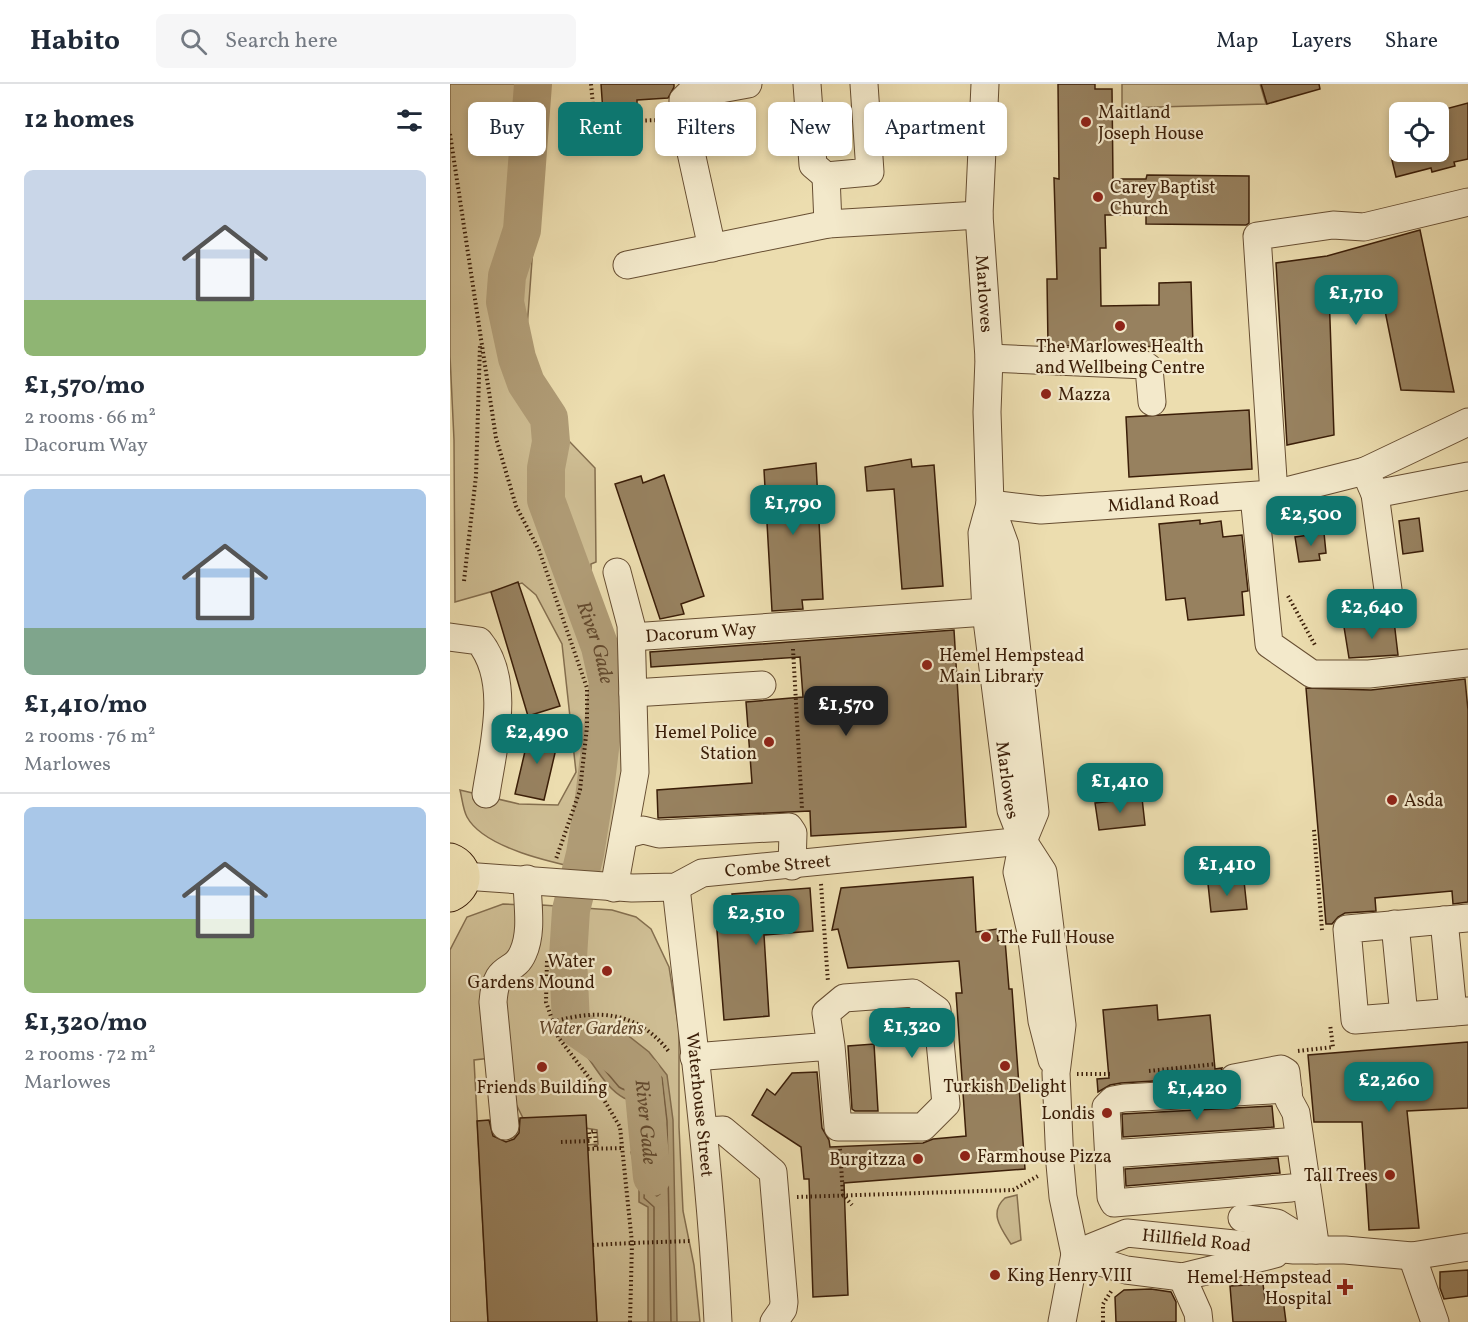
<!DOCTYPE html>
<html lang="en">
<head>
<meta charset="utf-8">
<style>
  body { margin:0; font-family:Vollkorn,serif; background:#f6f6f7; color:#1f2937; height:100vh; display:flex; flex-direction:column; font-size:22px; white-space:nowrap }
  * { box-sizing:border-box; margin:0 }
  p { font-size:20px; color:#747a83 }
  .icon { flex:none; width:33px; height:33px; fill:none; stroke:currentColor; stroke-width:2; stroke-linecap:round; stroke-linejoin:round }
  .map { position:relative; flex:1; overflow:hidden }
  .side { display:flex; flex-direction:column; background:#fff; width:450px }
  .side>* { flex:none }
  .top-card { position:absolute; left:18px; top:18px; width:570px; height:54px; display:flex; gap:12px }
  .fabs { position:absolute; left:939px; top:18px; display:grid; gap:12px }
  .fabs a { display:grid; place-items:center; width:60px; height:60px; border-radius:9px; background:#fff; box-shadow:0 3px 9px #0003; font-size:30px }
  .price { position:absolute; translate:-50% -51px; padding:0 14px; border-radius:12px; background:#0f766e; color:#fff; font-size:20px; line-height:39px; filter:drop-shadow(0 2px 3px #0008) }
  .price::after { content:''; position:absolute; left:50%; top:36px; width:18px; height:14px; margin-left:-9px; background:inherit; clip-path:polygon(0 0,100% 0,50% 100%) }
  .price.current { background:#222; color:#fff }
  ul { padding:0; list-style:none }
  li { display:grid; align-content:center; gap:12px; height:318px; padding:0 24px }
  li+li { border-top:2px solid #e0e1e3 }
  li span { display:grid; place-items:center; height:186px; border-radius:9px; color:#555 }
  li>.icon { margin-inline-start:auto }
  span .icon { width:108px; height:108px; fill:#fffc; stroke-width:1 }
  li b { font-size:26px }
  h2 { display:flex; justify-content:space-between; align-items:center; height:72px; padding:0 24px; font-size:26px }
  .tag { padding:0 21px; border-radius:9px; background:#fff; box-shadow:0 3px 9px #0003; font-size:21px; line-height:54px }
  .tag.current { background:#0f766e; color:#fff }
  header { display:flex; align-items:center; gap:36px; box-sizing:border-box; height:84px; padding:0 30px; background:#fff; border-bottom:2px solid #e0e1e3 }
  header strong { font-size:28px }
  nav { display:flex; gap:33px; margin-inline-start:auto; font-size:21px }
  .search { width:420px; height:54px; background:#f6f6f7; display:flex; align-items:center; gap:15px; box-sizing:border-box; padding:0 21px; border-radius:9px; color:#747a83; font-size:22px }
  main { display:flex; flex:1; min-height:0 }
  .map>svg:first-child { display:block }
  .green { fill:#cebd93; stroke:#846e4e; stroke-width:1.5 }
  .water { fill:#b09c76; stroke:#816a4a; stroke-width:1.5 }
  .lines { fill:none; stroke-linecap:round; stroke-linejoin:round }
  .shore { stroke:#765d3f; stroke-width:1.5 }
  .river { stroke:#b09c76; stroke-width:38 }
  .building { fill:#97815f; stroke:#3b1e08; stroke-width:1.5 }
  .minor-casing { stroke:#674e32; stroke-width:29 }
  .major-casing { stroke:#3b1e08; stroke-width:35 }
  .path { stroke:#3b1e08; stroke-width:4; stroke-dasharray:1.5 3; stroke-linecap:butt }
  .minor { stroke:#f3e9cb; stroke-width:27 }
  .major { stroke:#ecddaf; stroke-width:33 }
  .poi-dot { fill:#8f2418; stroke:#f3e9cb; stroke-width:2 }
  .labels { text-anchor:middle; stroke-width:4.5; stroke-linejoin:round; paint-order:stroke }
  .poi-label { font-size:18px; fill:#3b1e08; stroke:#f3e9cb; text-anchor:start }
  .street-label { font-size:18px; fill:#3b1e08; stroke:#f3e9cb }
  .park-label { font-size:18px; font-style:italic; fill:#60462b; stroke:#f3e9cb }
  .water-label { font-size:20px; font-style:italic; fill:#644a2e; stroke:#f3e9cb }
</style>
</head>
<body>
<header>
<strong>Habito</strong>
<div class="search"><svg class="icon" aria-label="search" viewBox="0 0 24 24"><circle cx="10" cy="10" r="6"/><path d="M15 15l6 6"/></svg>Search here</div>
<nav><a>Map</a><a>Layers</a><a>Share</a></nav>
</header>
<main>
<section class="side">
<h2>12 homes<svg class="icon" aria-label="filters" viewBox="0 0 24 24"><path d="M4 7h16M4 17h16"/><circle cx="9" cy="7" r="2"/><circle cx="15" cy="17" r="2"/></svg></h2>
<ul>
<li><span style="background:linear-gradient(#c9d6e8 70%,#8fb573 0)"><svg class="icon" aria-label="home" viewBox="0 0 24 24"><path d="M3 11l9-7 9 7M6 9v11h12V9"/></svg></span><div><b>£1,570/mo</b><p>2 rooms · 66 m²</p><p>Dacorum Way</p></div></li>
<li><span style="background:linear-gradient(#a9c7e8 75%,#7fa58c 0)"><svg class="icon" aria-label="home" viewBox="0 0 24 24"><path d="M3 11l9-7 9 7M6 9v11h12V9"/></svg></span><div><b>£1,410/mo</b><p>2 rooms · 76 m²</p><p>Marlowes</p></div></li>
<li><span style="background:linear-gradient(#a9c7e8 60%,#8fb573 0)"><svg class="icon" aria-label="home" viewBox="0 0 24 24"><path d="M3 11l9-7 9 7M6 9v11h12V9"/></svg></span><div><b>£1,320/mo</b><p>2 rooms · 72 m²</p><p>Marlowes</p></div></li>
</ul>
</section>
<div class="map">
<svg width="1018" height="1238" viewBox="0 0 1018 1238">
  <rect width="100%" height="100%" fill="#ecddaf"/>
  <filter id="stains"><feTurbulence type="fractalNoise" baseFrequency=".00333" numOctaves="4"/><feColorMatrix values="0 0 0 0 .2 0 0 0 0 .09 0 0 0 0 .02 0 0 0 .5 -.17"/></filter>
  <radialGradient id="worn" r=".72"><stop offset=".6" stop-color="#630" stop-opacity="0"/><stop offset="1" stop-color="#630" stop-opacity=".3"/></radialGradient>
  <!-- green -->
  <g class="green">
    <path d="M0,0H95L76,258L93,330L145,384L146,478L141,480V498L158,562L170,569L179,696L156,790C120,782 36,768 17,733C13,726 12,714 10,706L69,720L108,721L126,688L112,560L86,511L72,499L5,518L4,356L0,272Z"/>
    <path d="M672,0H810L816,20L672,24Z"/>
    <path d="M53,820L75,821L41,974L24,976L38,1238H0V866L17,833Z"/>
    <path d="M92,821L162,826L186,833L201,845L219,883L229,946V1043L233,1127L244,1181L250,1238H147L137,1061L148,1060L147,1046L73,1034L58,1004L53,906C88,873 93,870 92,821Z"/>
    <path d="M567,1111L571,1156L561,1160C552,1146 538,1129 555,1114Z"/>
  </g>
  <!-- water -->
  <path class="water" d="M128,940L130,942L165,945L176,950L199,968L217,991L223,1036L227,1238H198V1123L189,1118V1100L181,1068L188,1062L197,1064V1020C190,1018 181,1017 174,1014C149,1001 137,961 115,951L118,941Z"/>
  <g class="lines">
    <!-- shore -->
    <g class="shore">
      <path d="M146,956C167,958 208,982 206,1006C179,1009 156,981 143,960Z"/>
      <path d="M206,1073L210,1076V1110L207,1112L202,1109L199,1079Z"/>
      <path d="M204,1238V1123L194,1114L195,1099L189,1072L199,1069L203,1064V1019C196,1009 180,1010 169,1003L127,953L129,948L156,949L173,956L195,972L212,994L217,1037L221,1238"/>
    </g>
    <!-- river -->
    <path class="river" id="s1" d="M83,0L72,146L57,192L55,218L67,274L76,299L99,334L101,358L96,384V416L150,563L158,599L144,714L135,770L121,826L118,873L121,940L192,990L202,1093"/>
  </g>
  <!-- building -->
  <g class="building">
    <path d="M151,0H224V3L218,14L187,16V26L153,28Z"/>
    <path d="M608,0H645V5H662L663,95H696L697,91L799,92V139L796,141L696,140V131H655L656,164H650L651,222L709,221V199L741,198L743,262L656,263L598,261L597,195H607L604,94L609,95Z"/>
    <path d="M811,0H869L870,5L817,20Z"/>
    <path d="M1018,19V75L1004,78L1005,82L982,88L981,84L946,93L940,68H988V27Z"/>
    <path d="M970,146L1004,308L951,306L930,202L879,208L884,351L837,361L826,179L877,172Z"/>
    <path d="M799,326L802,385L679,393L676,333Z"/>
    <path d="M461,375L462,383L484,381L493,502L452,505L444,405L417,407L415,383Z"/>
    <path d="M366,379L373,515L352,516L353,525L322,527L314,386Z"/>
    <path d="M214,391L254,512L231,520L234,530L210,535L165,400L191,392L193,399Z"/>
    <path d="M969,434L973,467L953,470L949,437Z"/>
    <path d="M750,436V440L771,437L773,453L792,451L798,507L792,508L794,531L738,536L735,514L716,516L709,440Z"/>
    <path d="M874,449L876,469L869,470L870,476L849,478L845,453Z"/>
    <path d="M68,498L110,622L78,632L41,508Z"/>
    <path d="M944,537L948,571L899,574L894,543Z"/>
    <path d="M504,546L516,743L361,752L360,727L208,734L207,706L302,699L296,618L353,613L350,573L201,583L200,568Z"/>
    <path d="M1015,595L1018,626V818L1003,820L1002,807L925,814L926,827L895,829L888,833L882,840H876L856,604L921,606Z"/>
    <path d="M80,646L109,652L94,716L65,710Z"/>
    <path d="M692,714L695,741L649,746L645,719Z"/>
    <path d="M523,793L526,848L547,845L548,857L555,856L559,905H562L575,1085L394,1099L398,1211L363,1213L359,1095H354L351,1063L302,1031L317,1005L325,1011L342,989L367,988L372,1044L379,1056L380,1063L473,1059L483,1055L516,1052L506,909H512L509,877L398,884L388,845L382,846L391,804Z"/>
    <path d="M794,797L797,825L761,828L758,800Z"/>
    <path d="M360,804L363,847L314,851L319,932L274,936L266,834L284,833L282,810Z"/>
    <path d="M707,921L708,936L760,931L765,985L772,984L769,993L671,999L660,1001L648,1008L647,995L659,994L653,926Z"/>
    <path d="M1018,958V1024L957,1027L969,1144L919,1146L912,1038H864L858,971Z"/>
    <path d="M424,960L428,1027H405L402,1025L398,962Z"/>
    <path d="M822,1022L824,1043L673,1053L672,1030Z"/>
    <path d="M136,1031L147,1238H38L27,1037L39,1036L43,1052L56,1058L64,1055L69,1049L70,1034Z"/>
    <path d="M828,1074L830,1089L676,1102L675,1085Z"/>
    <path d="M1018,1186V1212L994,1215L990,1204V1188Z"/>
    <path d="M813,1200L815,1215H833L836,1238H783L780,1202Z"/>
    <path d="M701,1205L721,1208L726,1218V1238H666L665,1213L674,1206Z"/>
  </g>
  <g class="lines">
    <!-- minor casing -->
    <g class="minor-casing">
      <g id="minor">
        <path d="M357,0L363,81L376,92L420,88L414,0"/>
        <path id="s2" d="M535,0L529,131L539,274L537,328L540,420L532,449L536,528L561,726L573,757L593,788L612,941L606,989L610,1080L613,1113L625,1170L612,1238"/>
        <path d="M376,92L378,140"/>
        <path d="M262,164L233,32V16L238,11L298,0"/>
        <path d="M177,181L378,140L529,131"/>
        <path d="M539,274L695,281L699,284L702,318"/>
        <path d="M915,387L925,410L1018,392"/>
        <path d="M824,410L807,152L883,141L914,143L1018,118"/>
        <path d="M925,410L939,513"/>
        <path d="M804,412L819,560L862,590H919L1018,579"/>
        <path d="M540,420L555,461L585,728L573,757L567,788L581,848L592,937L602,976"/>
        <path id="s3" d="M540,420L591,426L824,410L915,387L1018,338"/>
        <path d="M0,553L29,557C62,597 43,663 36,710"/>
        <path id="s4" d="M182,553L536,528"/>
        <path d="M183,609L312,601"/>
        <path d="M174,751L193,746L209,750L339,743L343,749L342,782"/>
        <path id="s5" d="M14,792L182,804L226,803L252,789L573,757"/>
        <path id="s6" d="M226,803C242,948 261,1092 268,1238"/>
        <path d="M164,804L185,688L181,541L167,488"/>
        <path d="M1018,834L897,845L905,936L1018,927"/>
        <path d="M994,836L1003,928"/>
        <path d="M945,840L954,932"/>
        <path d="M244,973L381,962L388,1043H473L496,1020L487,926L463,909L394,914L376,929L381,962"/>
        <path d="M784,994L831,985L836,988L839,1016L846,1029L866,1166"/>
        <path d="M838,1005L674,1014L663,1016L656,1023L661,1113L664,1119L841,1104"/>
        <path d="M55,1042L43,918C46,877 63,892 73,869C83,847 77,819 77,795"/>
        <path d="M255,1047L273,1046L323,1088L334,1218L333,1225L324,1238"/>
        <path d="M659,1070L836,1058"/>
        <path d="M792,1134L827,1139L848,1152"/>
        <path id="s7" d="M625,1170L677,1149L844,1166H895L962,1172L1018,1163"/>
        <path d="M625,1170L676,1186L732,1193L825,1170"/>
        <path d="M962,1172L985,1238"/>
        <path d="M732,1193L748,1229L749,1238"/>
      </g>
    </g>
    <!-- major casing -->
    <g class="major-casing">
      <path id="major" d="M0,776C18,783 17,803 0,811"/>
    </g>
    <!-- path -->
    <g class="path">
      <path d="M141,0L144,32L152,38L210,36"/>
      <path d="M0,50L46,354L66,422L89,466L137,604V643L130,706L106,775"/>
      <path d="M14,497L26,392L30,261"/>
      <path d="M838,512L866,563"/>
      <path d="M343,565L352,725"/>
      <path d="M864,746L872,846"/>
      <path d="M371,800L378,898"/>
      <path d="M97,877L96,918L108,953L147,1004L170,1043L182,1159L143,1161"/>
      <path d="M103,938C150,924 189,928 220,969"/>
      <path d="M848,967L883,963L880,940"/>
      <path d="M699,987L766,980"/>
      <path d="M627,990H662"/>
      <path d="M111,1058L140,1057L139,1048L145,1047L146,1065"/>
      <path d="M138,1065L172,1064"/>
      <path d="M390,1065L393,1111L402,1121"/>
      <path d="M347,1113L563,1106L588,1092"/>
      <path d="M180,1238L182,1159L240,1157"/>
      <path d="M653,1238V1220L662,1206"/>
    </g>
    <!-- minor -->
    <use href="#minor" class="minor"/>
    <!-- major -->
    <use href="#major" class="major"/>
  </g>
  <!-- markers -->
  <g class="poi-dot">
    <circle cx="636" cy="38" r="6"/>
    <circle cx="648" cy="113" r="6"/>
    <circle cx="670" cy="242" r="6"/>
    <circle cx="596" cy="310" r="6"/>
    <circle cx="477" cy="581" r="6"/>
    <circle cx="319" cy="658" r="6"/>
    <circle cx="942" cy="716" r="6"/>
    <circle cx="536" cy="853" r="6"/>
    <circle cx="157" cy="887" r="6"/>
    <circle cx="555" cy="982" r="6"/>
    <circle cx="92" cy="983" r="6"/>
    <circle cx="657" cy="1029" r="6"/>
    <circle cx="515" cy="1072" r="6"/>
    <circle cx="468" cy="1075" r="6"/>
    <circle cx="940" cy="1091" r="6"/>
    <circle cx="545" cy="1191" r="6"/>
    <path d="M892 1194h6v6h6v6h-6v6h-6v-6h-6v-6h6z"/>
  </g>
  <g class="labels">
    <!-- poi labels -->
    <g class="poi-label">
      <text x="648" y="34">Maitland<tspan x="648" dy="21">Joseph House</tspan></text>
      <text x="660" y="109">Carey Baptist<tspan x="660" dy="21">Church</tspan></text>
      <text x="670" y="268" text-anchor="middle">The Marlowes Health<tspan x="670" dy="21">and Wellbeing Centre</tspan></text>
      <text x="608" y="316">Mazza</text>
      <text x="489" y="577">Hemel Hempstead<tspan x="489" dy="21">Main Library</tspan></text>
      <text x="307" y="654" text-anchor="end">Hemel Police<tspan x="307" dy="21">Station</tspan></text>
      <text x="954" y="722">Asda</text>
      <text x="548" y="859">The Full House</text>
      <text x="145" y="883" text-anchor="end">Water<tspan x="145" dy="21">Gardens Mound</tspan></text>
      <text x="555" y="1008" text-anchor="middle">Turkish Delight</text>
      <text x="92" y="1009" text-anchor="middle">Friends Building</text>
      <text x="645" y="1035" text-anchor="end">Londis</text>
      <text x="527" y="1078">Farmhouse Pizza</text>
      <text x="456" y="1081" text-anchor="end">Burgitzza</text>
      <text x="928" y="1097" text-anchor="end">Tall Trees</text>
      <text x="557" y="1197">King Henry VIII</text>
      <text x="882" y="1199" text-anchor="end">Hemel Hempstead<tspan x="882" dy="21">Hospital</tspan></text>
    </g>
    <!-- street labels -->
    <g class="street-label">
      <text dy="6" stroke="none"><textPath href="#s2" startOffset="210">Marlowes</textPath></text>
      <text dy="6" stroke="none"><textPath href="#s3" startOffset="174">Midland Road</textPath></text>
      <text dy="6" stroke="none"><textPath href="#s4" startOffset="69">Dacorum Way</textPath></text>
      <text dy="6" stroke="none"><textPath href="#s2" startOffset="699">Marlowes</textPath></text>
      <text dy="6" stroke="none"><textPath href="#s5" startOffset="318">Combe Street</textPath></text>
      <text dy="6" stroke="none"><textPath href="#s6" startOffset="219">Waterhouse Street</textPath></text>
      <text dy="6" stroke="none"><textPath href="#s7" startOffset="126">Hillfield Road</textPath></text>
    </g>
    <!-- park labels -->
    <g class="park-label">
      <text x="141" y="950">Water Gardens</text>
    </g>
    <!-- water labels -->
    <g class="water-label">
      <text dy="7" stroke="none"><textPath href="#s1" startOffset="580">River Gade</textPath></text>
      <text dy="7" stroke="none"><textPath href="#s1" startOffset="1102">River Gade</textPath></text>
    </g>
  </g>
  <rect width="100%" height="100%" filter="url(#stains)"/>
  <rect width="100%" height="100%" fill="url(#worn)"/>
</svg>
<div class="fabs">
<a><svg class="icon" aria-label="locate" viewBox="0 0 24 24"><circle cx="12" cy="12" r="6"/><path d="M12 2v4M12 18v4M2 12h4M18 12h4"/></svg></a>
</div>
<b class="price" style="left:906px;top:242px">£1,710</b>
<b class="price" style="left:343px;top:452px">£1,790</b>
<b class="price" style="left:861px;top:463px">£2,500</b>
<b class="price" style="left:922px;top:556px">£2,640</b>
<b class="price current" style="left:396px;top:653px">£1,570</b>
<b class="price" style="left:87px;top:681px">£2,490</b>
<b class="price" style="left:670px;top:730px">£1,410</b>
<b class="price" style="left:777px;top:813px">£1,410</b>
<b class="price" style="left:306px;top:862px">£2,510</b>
<b class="price" style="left:462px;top:975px">£1,320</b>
<b class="price" style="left:939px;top:1029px">£2,260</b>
<b class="price" style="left:747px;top:1037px">£1,420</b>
<div class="top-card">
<a class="tag">Buy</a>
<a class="tag current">Rent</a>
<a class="tag">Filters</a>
<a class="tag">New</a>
<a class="tag">Apartment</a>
</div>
</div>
</main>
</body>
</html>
